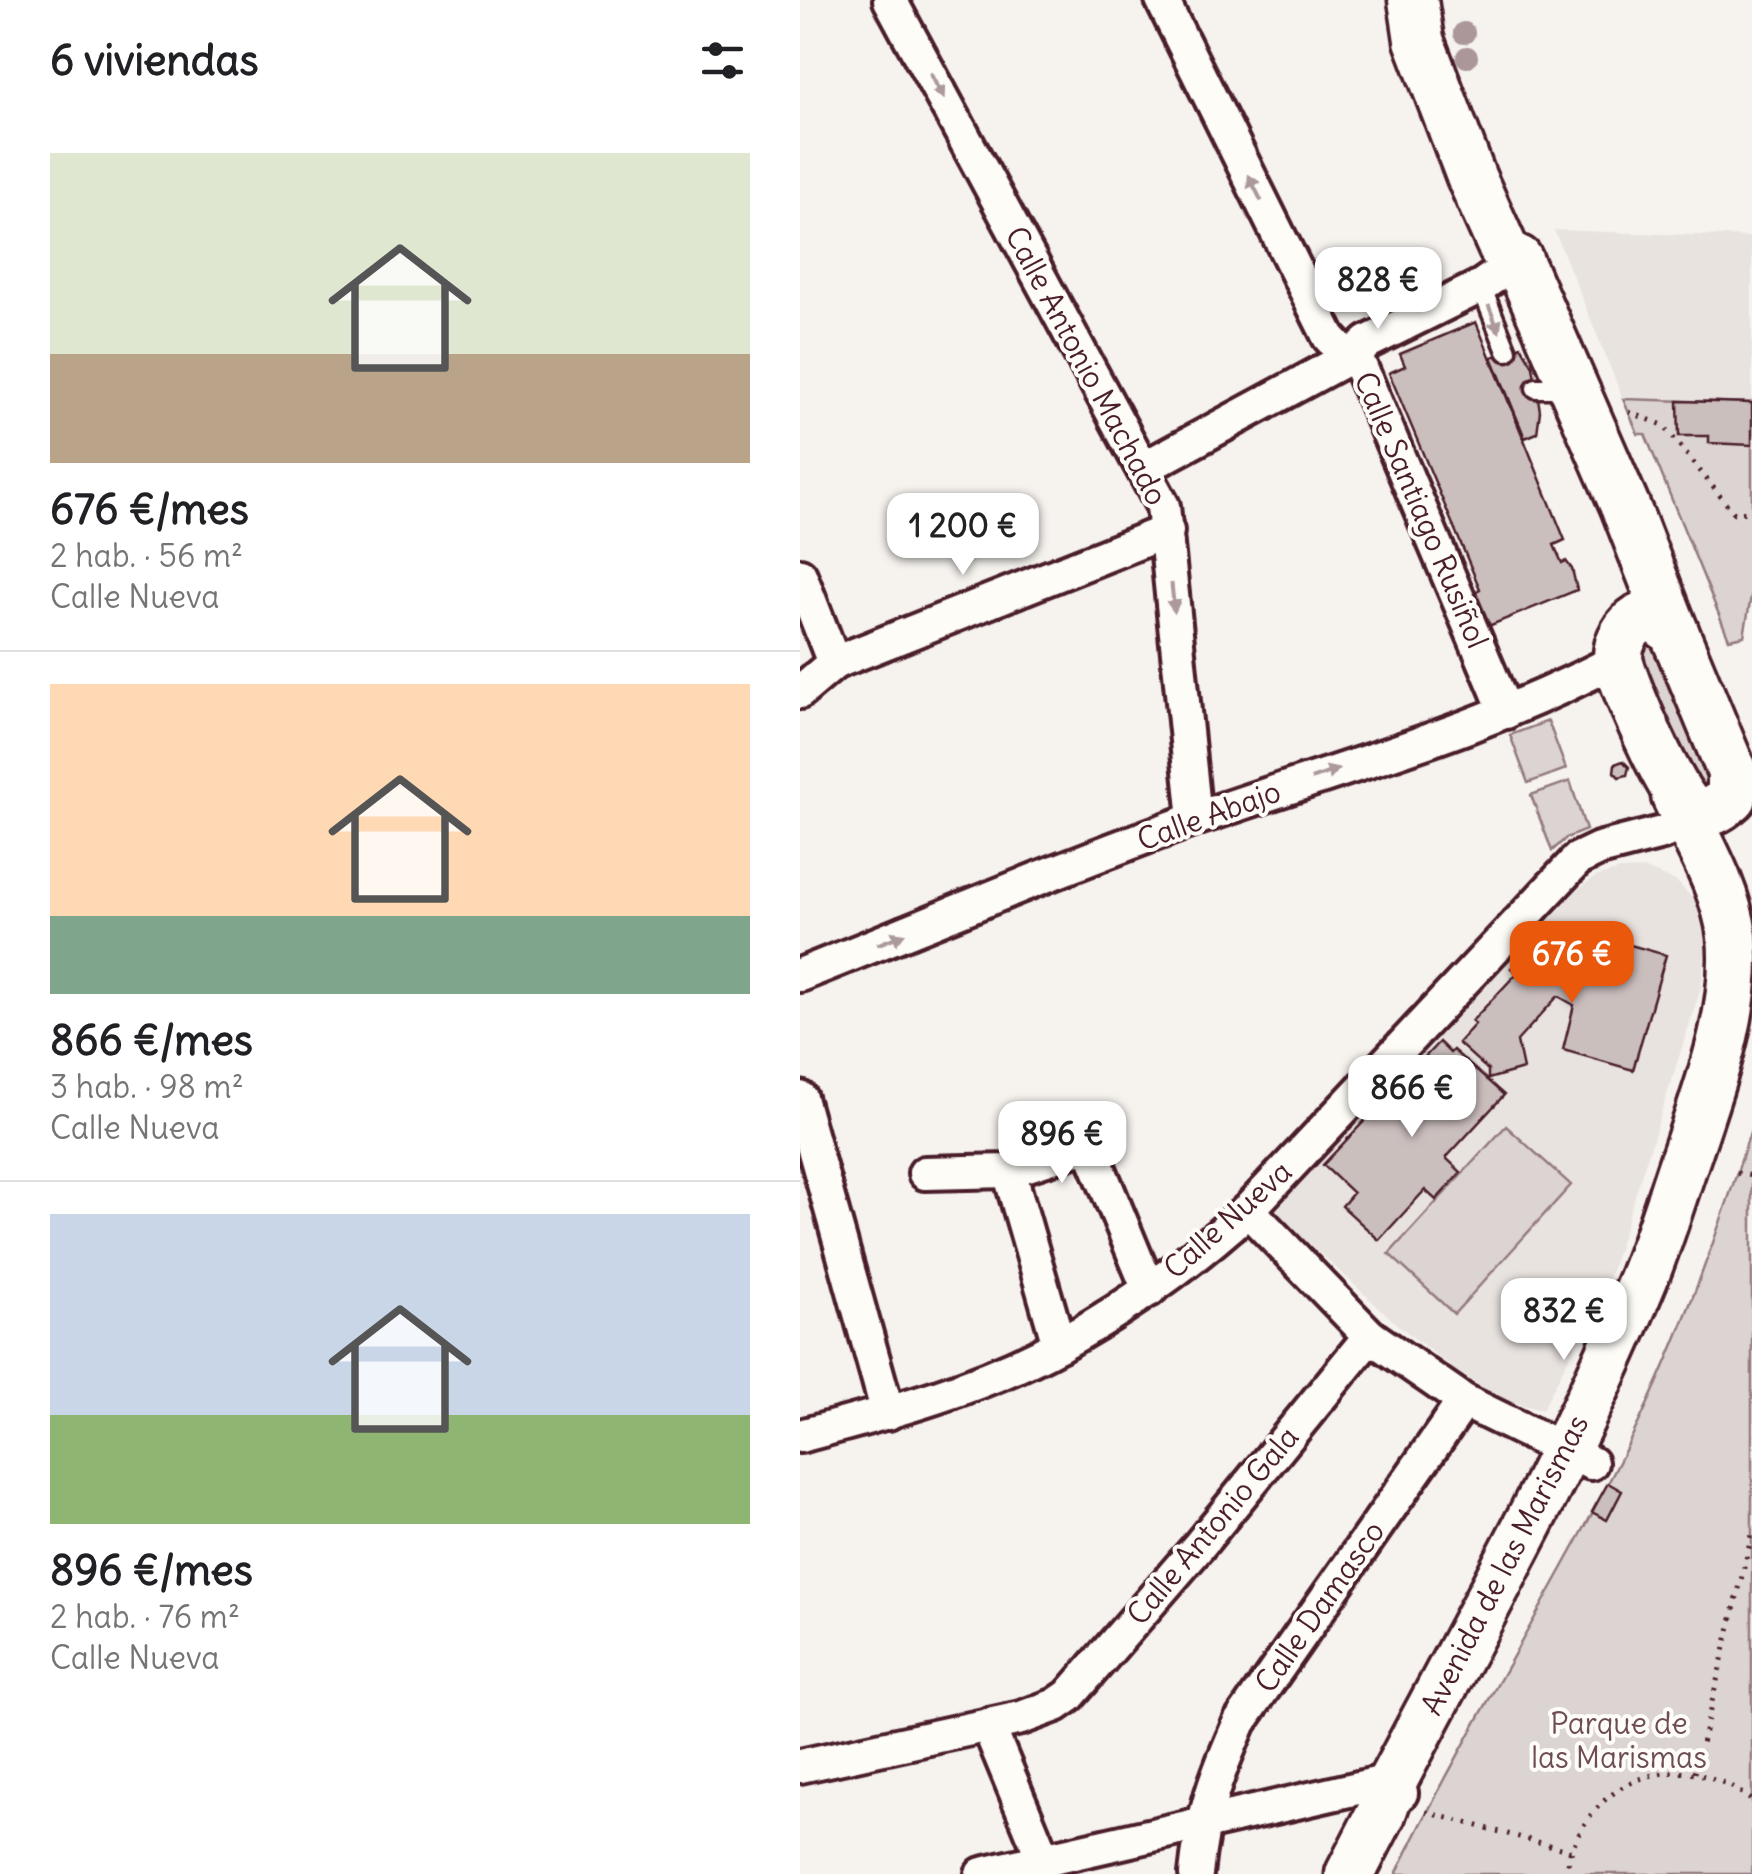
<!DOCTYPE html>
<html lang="es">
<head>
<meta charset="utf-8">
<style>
  body { margin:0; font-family:Delius,sans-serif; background:#f2f2f2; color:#202124; height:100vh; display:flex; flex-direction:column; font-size:38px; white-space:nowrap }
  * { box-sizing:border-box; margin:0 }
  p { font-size:32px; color:#757577 }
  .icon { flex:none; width:55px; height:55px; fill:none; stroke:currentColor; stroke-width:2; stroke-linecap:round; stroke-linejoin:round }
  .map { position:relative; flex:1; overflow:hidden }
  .sheet { display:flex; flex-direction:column; background:#fff; width:800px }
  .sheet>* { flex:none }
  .price { position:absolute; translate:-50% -85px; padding:0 22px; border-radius:20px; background:#fff; color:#222; font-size:32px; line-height:65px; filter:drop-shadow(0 2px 5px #0008) }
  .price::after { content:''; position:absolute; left:50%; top:60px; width:30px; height:22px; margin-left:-15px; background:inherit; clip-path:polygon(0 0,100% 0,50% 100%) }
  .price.selected { background:#ea580c; color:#fff }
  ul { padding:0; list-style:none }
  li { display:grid; align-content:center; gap:20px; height:530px; padding:0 50px }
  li+li { border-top:2px solid #e0e0e0 }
  li span { display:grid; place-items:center; height:310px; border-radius:0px; color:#555 }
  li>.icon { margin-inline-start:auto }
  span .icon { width:180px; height:180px; fill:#fffc; stroke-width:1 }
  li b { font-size:42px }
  h2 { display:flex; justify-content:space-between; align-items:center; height:120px; padding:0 50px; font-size:42px }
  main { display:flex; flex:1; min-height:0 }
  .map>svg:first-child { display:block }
  .built { fill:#e9e3e0 }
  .green { fill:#dcd4d2; stroke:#937a7e; stroke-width:2.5 }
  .building { fill:#cbbfbe; stroke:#4a1f2b; stroke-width:2.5 }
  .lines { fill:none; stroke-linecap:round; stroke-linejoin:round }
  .lane-casing { stroke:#4a1f2b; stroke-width:25 }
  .street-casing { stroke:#4a1f2b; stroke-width:40 }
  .secondary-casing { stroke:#4a1f2b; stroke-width:55 }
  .path { stroke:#4a1f2b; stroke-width:5; stroke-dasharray:2.5 8; stroke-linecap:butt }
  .lane { stroke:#fdfcf7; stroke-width:18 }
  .street { stroke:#fdfcf7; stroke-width:32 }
  .secondary { stroke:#fdfcf7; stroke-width:48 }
  .tree { fill:#ab979a }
  .oneway { fill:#ac999b }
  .labels { text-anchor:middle; stroke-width:8; stroke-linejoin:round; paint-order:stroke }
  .street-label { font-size:30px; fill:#4a1f2b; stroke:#fdfcf7 }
  .park-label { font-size:30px; fill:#6e4c55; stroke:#fdfcf7 }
</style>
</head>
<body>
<main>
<section class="sheet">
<h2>6 viviendas<svg class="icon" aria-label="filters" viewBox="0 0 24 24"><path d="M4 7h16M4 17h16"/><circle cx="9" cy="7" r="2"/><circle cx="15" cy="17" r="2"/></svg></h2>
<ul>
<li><span style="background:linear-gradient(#dfe7d0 65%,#b9a48a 0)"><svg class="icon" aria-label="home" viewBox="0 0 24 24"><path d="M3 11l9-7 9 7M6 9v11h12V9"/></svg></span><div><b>676 €/mes</b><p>2 hab. · 56 m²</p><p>Calle Nueva</p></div></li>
<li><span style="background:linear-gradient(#ffd9b3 75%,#7fa58c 0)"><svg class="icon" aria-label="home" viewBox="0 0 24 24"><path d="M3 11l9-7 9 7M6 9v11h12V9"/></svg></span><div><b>866 €/mes</b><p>3 hab. · 98 m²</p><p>Calle Nueva</p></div></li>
<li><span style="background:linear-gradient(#c9d6e8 65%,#8fb573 0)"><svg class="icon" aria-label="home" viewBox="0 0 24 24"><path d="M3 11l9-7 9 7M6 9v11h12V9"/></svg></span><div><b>896 €/mes</b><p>2 hab. · 76 m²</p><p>Calle Nueva</p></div></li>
</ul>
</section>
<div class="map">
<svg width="952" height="1874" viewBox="0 0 952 1874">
  <rect width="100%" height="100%" fill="#f6f3ef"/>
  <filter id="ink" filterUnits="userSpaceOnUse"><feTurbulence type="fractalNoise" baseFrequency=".01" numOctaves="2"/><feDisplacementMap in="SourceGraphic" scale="20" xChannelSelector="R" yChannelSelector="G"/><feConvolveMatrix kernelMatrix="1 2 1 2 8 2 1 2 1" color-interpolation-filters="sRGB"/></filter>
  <g filter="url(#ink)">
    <!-- built -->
    <g class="built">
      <path d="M754,230L952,237V403L823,399Z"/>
      <path d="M845,869L876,881L897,903L907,933L901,988L812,1268L798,1302L742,1410L701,1399L655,1370L600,1327L474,1211L778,889L795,877L819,870Z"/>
    </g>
    <!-- green -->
    <g class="green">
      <path d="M823,399L952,403V591L944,636L929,639L845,434H838Z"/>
      <path d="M851,636L914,789L895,790L836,651Z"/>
      <path d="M748,721L766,769L728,783L710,735Z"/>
      <path d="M770,781L786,830L766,838L752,851L731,795Z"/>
      <path d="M706,1126L771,1185L654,1314L589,1254Z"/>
      <path d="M952,1126V1874H596C672,1719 766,1573 841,1418C886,1324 921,1225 952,1126Z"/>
    </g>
    <!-- building -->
    <g class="building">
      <path d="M676,322L765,540L754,545L762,563L766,561L772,569L777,590L686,627L673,593L680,589L589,373L605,366L600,354Z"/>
      <path d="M721,346L733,366L740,411L737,433L725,438L692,357Z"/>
      <path d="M878,401L952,403V445L909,443V436H879Z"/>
      <path d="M823,761L829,767L827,775L819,777L814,772L815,764Z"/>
      <path d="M795,935L866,955L833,1070L763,1050L774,1005L758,996L717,1041L723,1069L688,1079V1070L658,1043L675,1024L672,1021L717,973L711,968L735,941L780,979Z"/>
      <path d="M639,1042L650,1053L653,1050L704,1095L646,1158L661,1172L636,1200L625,1190L579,1240L542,1206L553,1193L523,1165Z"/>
      <path d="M808,1483L822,1491L807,1520L792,1512Z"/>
    </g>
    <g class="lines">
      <!-- lane casing -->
      <g class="lane-casing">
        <g id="lane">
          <path d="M681,286L707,351"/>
          <path d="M736,388H771"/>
        </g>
      </g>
      <!-- street casing -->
      <g class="street-casing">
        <g id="street">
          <path d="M90,0L363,506L395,819"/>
          <path d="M362,0L529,337L540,349L555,354L706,712"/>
          <path d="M344,468L555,354L568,342L681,286L718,260"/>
          <path d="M0,575L34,663"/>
          <path d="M0,692L34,663L367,531"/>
          <path d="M0,975C133,922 266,865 401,817C541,768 688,729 818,659"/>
          <path d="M0,1098L88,1413"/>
          <path d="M209,1171L259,1345"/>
          <path d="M125,1173L209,1171L289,1145L349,1290"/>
          <path d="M448,1210L570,1336"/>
          <path d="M0,1436C88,1413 181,1388 261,1344C328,1307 391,1262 448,1210L778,859L799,849L862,833L905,813"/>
          <path d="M188,1725L244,1861"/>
          <path d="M0,1766L221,1718L256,1705L269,1696L398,1547L570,1336L664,1401L791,1463"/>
          <path d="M182,1874L593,1780L601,1793"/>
          <path d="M396,1874C402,1814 416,1776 440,1722L664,1401"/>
        </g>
      </g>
      <!-- secondary casing -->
      <g class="secondary-casing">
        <g id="secondary">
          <path d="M613,0L619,40L672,179L703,248L711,258L718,260"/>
          <path d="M718,260L825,506L874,632"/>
          <path d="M840,618L858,619L874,632L932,772V797C920,808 907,817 891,809C874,800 819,677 818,657C818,641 827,626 840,618Z"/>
          <path d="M550,1874L581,1814L593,1780C680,1615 772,1452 843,1279C860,1237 873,1193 888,1150C910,1084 939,1008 932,936C926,887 897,841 876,796"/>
        </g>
      </g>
      <!-- path -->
      <g class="path">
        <path d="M829,412L863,425L934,513L952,512"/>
        <path d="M937,1173L952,1176"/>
        <path d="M895,1773L952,1534"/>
        <path d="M626,1812L771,1851"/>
        <path d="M766,1874C780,1782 879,1740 952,1801"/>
      </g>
      <!-- lane -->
      <use href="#lane" class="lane"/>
      <!-- street -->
      <use href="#street" class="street"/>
      <!-- secondary -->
      <use href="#secondary" class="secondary"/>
    </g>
    <!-- trees -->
    <g class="tree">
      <circle cx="664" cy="33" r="11"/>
      <circle cx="667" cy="57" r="11"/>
    </g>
    <!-- one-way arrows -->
    <defs><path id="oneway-solid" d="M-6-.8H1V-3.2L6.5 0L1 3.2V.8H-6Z" transform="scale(2.5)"/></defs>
    <g class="oneway">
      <use href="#oneway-solid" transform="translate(137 86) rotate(62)"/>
      <use href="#oneway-solid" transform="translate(455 188) rotate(-116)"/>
      <use href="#oneway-solid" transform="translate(694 319) rotate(68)"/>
      <use href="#oneway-solid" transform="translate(373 598) rotate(84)"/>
      <use href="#oneway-solid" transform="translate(525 774) rotate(-19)"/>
      <use href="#oneway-solid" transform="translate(91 939) rotate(-22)"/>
    </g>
  </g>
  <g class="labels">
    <!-- street labels -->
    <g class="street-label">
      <text transform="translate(286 366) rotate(62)" y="10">Calle Antonio Machado</text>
      <text transform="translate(621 510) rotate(67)" y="10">Calle Santiago Rusiñol</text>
      <text transform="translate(409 816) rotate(-20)" y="10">Calle Abajo</text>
      <text transform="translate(428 1220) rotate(-42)" y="10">Calle Nueva</text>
      <text transform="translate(413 1526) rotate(-50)" y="10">Calle Antonio Gala</text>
      <text transform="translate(705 1565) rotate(-63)" y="10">Avenida de las Marismas</text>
      <text transform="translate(520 1607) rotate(-55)" y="10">Calle Damasco</text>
    </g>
    <!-- park labels -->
    <g class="park-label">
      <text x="819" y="1734">Parque de<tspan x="819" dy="34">las Marismas</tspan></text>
    </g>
  </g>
</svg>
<b class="price" style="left:578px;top:332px">828 €</b>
<b class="price" style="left:163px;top:578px">1 200 €</b>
<b class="price selected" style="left:772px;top:1006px">676 €</b>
<b class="price" style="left:612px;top:1140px">866 €</b>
<b class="price" style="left:262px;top:1186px">896 €</b>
<b class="price" style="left:764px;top:1363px">832 €</b>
</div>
</main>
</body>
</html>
